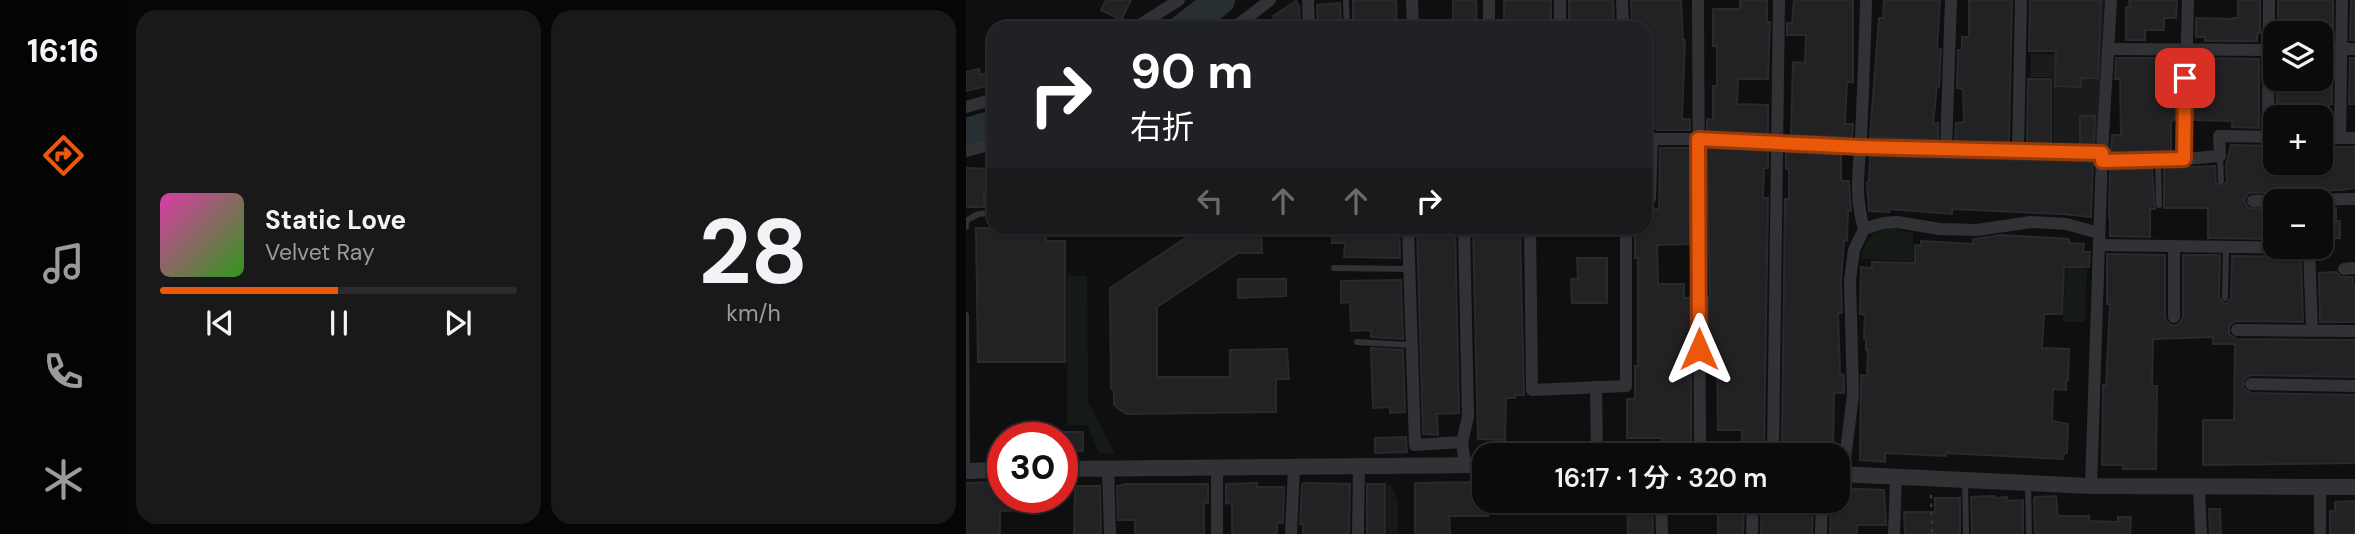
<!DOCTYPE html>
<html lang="ja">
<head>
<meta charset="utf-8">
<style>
	:root { --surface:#0b0b0c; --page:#19191a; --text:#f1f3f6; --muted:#9a9b9d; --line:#2b2b2d; --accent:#ea580c }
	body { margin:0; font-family:"DM Sans","Noto Sans JP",sans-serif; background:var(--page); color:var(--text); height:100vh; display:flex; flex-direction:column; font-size:26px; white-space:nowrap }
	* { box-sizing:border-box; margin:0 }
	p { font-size:23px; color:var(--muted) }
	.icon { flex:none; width:38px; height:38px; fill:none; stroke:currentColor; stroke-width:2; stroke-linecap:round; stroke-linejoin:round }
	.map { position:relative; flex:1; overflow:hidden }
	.drawer { display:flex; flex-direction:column; gap:10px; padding:10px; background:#060607; width:840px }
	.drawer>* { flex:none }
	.banner { position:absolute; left:21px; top:21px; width:665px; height:214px; border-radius:21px; box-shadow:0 2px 5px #0004,0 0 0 2px var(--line); background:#202124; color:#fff; overflow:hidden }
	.fabs { position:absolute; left:1297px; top:21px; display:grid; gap:14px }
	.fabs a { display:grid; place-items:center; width:70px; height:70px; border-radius:14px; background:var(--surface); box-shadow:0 2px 5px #0004,0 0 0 2px var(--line); font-size:35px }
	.speed { position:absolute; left:21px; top:422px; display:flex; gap:14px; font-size:35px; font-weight:700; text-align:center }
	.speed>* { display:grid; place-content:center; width:91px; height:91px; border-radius:50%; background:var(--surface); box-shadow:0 2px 5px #0004,0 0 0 2px var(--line); line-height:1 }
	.speed .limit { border:10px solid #d22; background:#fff; color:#111 }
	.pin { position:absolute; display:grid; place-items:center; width:60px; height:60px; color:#fff; margin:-30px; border-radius:14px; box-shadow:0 4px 10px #0006 }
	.me { position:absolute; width:77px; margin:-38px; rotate:0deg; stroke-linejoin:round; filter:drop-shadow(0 0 5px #0008) }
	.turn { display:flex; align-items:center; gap:24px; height:147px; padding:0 28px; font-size:32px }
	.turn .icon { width:91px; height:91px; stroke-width:2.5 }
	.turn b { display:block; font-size:49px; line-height:60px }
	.lanes { display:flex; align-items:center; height:66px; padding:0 28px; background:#0003; justify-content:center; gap:35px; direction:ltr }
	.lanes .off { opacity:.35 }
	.drawer .tile { flex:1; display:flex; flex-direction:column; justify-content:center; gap:10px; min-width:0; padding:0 24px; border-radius:21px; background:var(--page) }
	.drawer .dial { align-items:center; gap:0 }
	.dial b { font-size:91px; line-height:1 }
	.song { display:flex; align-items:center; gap:21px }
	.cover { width:84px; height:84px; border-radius:10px; background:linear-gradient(135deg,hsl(320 70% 55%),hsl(110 70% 35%)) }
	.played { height:7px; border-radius:4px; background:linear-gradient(90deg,var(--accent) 50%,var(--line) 50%) }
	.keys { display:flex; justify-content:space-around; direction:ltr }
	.drawer .tiles { flex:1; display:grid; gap:10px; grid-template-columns:repeat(2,1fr) }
	.trip { position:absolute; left:506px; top:443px; width:378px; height:70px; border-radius:21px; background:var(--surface); box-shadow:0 2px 5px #0004,0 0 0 2px var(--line); font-weight:600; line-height:70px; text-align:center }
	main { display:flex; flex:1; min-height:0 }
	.dock { display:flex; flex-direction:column; width:126px; justify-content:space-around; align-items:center; background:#040405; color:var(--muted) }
	.dock .icon { width:49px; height:49px }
	.dock .on { color:var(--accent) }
	.dock b { font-size:32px; color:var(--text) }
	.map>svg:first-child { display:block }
</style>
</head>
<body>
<main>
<nav class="dock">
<b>16:16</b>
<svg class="icon on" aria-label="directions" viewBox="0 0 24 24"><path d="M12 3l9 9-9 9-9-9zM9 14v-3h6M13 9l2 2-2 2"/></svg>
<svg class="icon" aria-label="music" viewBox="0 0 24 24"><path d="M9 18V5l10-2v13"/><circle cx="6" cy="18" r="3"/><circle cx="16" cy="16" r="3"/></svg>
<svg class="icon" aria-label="phone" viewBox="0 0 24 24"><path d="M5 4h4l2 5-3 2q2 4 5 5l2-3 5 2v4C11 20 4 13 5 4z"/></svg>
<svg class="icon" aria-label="climate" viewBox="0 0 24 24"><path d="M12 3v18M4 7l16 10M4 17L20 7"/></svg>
</nav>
<section class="drawer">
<div class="tiles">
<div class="tile">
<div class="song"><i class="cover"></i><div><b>Static Love</b><p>Velvet Ray</p></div></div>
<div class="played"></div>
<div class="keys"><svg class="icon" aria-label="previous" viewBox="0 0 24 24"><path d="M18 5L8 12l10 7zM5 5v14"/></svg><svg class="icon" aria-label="pause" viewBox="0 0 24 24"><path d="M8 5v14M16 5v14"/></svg><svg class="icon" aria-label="next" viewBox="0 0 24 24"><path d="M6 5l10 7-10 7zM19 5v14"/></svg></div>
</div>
<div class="tile dial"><b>28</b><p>km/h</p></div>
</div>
</section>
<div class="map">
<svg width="1389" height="534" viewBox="0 0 1389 534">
	<rect width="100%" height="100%" fill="#0f0f10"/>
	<!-- built -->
	<polygon fill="#1b1b1d" points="1089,0 1138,0 1132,145 1087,144 1087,77 1064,77 1065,54 1088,54"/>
	<!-- green -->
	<g fill="#161a16">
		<path d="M925,228l22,5v28l-52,-2c4,-20 10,-27 30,-31z"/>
		<polygon points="1100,268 1121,269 1119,322 1097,322"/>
		<polygon points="101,275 121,276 122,402 149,454 133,453 121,425 101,425"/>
		<polygon points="425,484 432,502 432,534 421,534 421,485"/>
	</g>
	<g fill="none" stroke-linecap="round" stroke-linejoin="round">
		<!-- river -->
		<g stroke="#272f32" stroke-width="30">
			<polyline points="218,28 254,0"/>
			<polyline points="0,133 28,125"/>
		</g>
	</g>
	<!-- building -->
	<g fill="#222224" stroke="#292a2c" stroke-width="2">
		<polygon points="140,0 165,0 155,20 135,10"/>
		<polygon points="387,0 430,0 431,28 387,28"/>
		<polygon points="487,0 510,0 511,28 487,28"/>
		<rect x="538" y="0" width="47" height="28"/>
		<polygon points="603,0 647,0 648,28 603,28"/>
		<polygon points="665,0 715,0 717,40 719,40 716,119 724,119 724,130 691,130 691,128 679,128 679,28 666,28"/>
		<polygon points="774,0 801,0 801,22 804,22 802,79 772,79 771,104 802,105 802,134 741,131 741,119 747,120 747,86 751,86 751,46 747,46 747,9 774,9"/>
		<polygon points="828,0 887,0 887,82 881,82 879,124 887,124 886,137 825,135 827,62 839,63 840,35 821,35 821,23 826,23"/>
		<polygon points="918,0 974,0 971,48 975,49 973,87 971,86 967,124 972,123 972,140 904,137 913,18 917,18"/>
		<polygon points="1003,0 1046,0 1043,142 989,141 990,123 998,122 997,89 991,88 992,50 996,50 996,37 1003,37"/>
		<polygon points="1064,0 1135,0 1132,78 1115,78 1115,87 1089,86 1090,51 1063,51"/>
		<polygon points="1163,0 1211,0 1210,18 1198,18 1198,30 1179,30 1179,40 1160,40 1160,7 1164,7"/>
		<polygon points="1272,0 1294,0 1294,33 1291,33 1291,41 1239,41 1239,37 1230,37 1230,18 1267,19 1267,18 1272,18"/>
		<polygon points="1312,0 1367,0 1367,40 1354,40 1354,33 1312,33"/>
		<polygon points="1385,0 1389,0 1389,40 1384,40"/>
		<polygon points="330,1 333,6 334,28 314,28 307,16"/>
		<polygon points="374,3 375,28 352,28 351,5"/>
		<polygon points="1150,58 1202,58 1202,60 1209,60 1210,119 1205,121 1205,151 1145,152 1146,135 1155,135 1154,79 1149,79"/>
		<polygon points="1239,58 1293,59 1293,128 1266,127 1266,121 1228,120 1228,89 1239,90"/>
		<polygon points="1354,58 1366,58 1366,104 1363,104 1363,117 1311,117 1311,79 1354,79"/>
		<polygon points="1384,58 1389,58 1389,104 1383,104"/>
		<polygon points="13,69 14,75 20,73 24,85 0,91 0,72"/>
		<polygon points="1062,79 1085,79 1085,143 1061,142"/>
		<polygon points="1114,116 1129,116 1128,144 1114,144"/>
		<polygon points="1265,145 1309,146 1309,163 1356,163 1356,147 1389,147 1389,188 1375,190 1283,193 1278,200 1282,208 1308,209 1308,239 1242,238 1242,208 1198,208 1198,168 1249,166 1250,183 1257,186 1261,181 1260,165"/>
		<polygon points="694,148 724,148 724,244 691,245 692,284 718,284 718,298 725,298 725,452 696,452 696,438 661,438 661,399 669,399 669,366 672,366 672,258 669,258 669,228 679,228 679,209 693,209"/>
		<polygon points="741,148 802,151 802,168 798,168 797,198 802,198 798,443 776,442 776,430 752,430 751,348 742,348 742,297 744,297"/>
		<polygon points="820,152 875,155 875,178 876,181 883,181 885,211 882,211 881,241 878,241 875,280 876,313 872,313 874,374 878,375 878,393 868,393 867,455 820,455 820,443 816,443 819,199 823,199 823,169 820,169"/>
		<polygon points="904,156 1127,162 1125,217 1096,214 986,209 986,214 923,209 923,212 903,211 901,183 903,181"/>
		<polygon points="0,168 24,169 24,191 18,191 18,207 0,207"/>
		<polygon points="1186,169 1189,209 1184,209 1184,237 1144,236 1144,218 1143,218 1144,170"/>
		<polygon points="1354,208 1370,208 1370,221 1374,221 1374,238 1354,238"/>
		<polygon points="10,228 80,228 80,241 99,241 99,362 12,362"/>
		<polygon points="235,228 295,228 296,253 272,253 191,307 191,377 264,377 264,350 321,349 323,379 310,379 310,412 160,414 148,405 148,390 145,389 144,288"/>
		<polygon points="367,228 433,228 434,258 378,257 379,243 366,243"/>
		<polygon points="451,228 489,228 493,413 471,414 472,435 457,434"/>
		<polygon points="507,228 554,228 558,395 549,395 549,398 540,398 539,440 512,439"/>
		<polygon points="1035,235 1103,239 1103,243 1118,244 1117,252 1124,252 1123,267 1098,267 1096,314 1078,314 1076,348 1103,349 1102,380 1100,380 1100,390 1087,389 1086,421 1102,424 1101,453 1098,453 1097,459 980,453 980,456 919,453 919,462 894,460 895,375 901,376 902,350 900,350 900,338 898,338 899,315 894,314 895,267 906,268 906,262 949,263 949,245 955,246 955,241 1007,244 1007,239"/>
		<polygon points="1141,254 1199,255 1199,317 1201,322 1207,326 1213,324 1217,317 1217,255 1254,255 1253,298 1258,304 1262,303 1265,298 1266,256 1335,257 1337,322 1270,321 1263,326 1263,334 1271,339 1389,340 1389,377 1285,375 1278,379 1277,388 1285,393 1389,395 1389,463 1237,465 1237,420 1268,420 1269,344 1247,344 1247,337 1187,339 1186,386 1191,386 1190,469 1157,469 1157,465 1136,465 1137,385 1140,385 1144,304 1141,304"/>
		<polygon points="611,258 641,258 641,303 606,303 605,279 612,279"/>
		<polygon points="1370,272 1375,277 1387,277 1387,285 1389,285 1389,322 1354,322 1353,273"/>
		<polygon points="272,279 320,279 320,296 272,298"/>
		<polygon points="435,280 437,339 405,337 405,330 385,331 384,302 375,303 375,281"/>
		<polygon points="405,348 437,350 439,412 424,413 424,407 407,408"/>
		<polygon points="98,432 117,432 117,451 99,451"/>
		<polygon points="440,437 441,452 409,453 409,438"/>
		<polygon points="37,482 37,497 61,497 61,510 34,511 34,534 0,534 0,483"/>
		<polygon points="518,482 518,500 522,500 522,516 483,516 484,534 449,534 449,483"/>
		<polygon points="291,483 291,487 318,487 317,523 311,523 311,534 266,534 266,504 260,503 260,484"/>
		<polygon points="338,483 384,484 383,534 337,534 337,524 334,524 336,485"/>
		<polygon points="161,484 242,484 242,503 238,503 238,534 169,534 169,520 152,520 151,486"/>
		<rect x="401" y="484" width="18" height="50"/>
		<polygon points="109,486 134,486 135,534 108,534"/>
		<polygon points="872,488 918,490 920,525 891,525 891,534 864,534 865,500 872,500"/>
		<polygon points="1028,496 1028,498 1041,497 1042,501 1057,500 1057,534 1006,534 1005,497"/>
		<polygon points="1090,496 1092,516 1123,516 1123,521 1152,522 1152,517 1165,517 1164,534 1069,534 1068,500 1069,497"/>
		<polygon points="969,498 994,498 994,534 939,534 938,512 969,512"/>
		<polygon points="661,500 686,500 687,534 662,534"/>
		<polygon points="796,500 847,500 846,534 795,534"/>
		<polygon points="752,501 778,501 777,534 752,534"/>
		<polygon points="1389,501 1389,534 1364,534 1364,511 1369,511 1369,502"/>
		<polygon points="1243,509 1254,509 1255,534 1244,534"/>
	</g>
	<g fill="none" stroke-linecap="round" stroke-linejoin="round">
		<!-- path -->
		<polyline stroke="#36393b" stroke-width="2.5" stroke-dasharray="3.5 5" stroke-linecap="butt" points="965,495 966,534"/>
		<!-- service -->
		<g stroke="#303235" stroke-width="6">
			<polyline points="380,0 381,28"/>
			<polyline points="1254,156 1255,181"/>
			<polyline points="1192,160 1193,205"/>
			<polyline points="0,227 0,221 12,214 25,213 28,208"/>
			<polyline points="102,228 141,228"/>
			<polyline points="368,268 443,269"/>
			<polyline points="1259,298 1260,247"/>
			<polyline points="0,315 1,471"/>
			<polyline points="391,342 445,345"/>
			<polyline points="999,480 1000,534"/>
			<polyline points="1062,483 1063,534"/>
		</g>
		<!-- minor -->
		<g stroke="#303235" stroke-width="12">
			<polyline points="342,0 343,28"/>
			<polyline points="446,0 447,28"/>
			<polyline points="594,0 594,28"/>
			<polyline points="656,0 657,28"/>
			<polyline points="732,0 734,455"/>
			<polyline points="169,28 213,0"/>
			<polyline points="268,28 304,0"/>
			<polyline points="523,28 523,0"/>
			<polyline points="1142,49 1309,50"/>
			<polyline points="1354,49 1389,49"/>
			<polyline points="0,107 28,99"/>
			<polyline points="1302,137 1303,0"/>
			<polyline points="1354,138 1389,138"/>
			<polyline points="1374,138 1376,0"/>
			<polyline points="679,139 732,139 894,147 1136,153"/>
			<polyline points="980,149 985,0"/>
			<polyline points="0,151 28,144"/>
			<polyline points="1052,151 1055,0"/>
			<polyline points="1218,159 1222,0"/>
			<polyline points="1136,161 1218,159 1254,156 1253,136 1309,137"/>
			<polyline points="679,199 684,198 686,139"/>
			<polyline points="1287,201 1389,199"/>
			<polyline points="442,228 449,445 496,442"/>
			<polyline points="498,228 502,417 496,442 499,465"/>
			<polyline points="564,228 566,390 660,386 660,228"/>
			<polyline points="898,229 917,223 931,222 974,229 1011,230 1065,222 1100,224 1133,233"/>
			<polyline points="1133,245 1343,248"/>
			<polyline points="1208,246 1208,317"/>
			<polyline points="1343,247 1346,331"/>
			<polyline points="1378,269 1389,268"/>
			<polyline points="1271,330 1389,331"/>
			<polyline points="1285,384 1389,386"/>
			<polyline points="630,387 631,455"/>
			<polyline points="807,455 813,0"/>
			<polyline points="142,468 144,534"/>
			<path d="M877,475l10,-80 -3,-115 4,-30 10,-21c-10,-36 -5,-57 -3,-92 2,-46 4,-91 5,-137"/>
			<polyline points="1125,486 1136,153 1145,0"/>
			<polyline points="1354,487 1354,534"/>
			<polyline points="1233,488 1235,534"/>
			<polyline points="695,500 696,534"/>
			<polyline points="251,534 251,468"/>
			<polyline points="325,534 328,467"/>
			<polyline points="392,534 393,466"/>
			<polyline points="786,534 787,500"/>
			<polyline points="855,534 856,500"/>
			<polyline points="928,534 930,477"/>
		</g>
		<!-- tertiary -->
		<g stroke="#303235" stroke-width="16">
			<polyline points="96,469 518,465"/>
			<polyline points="0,471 37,470"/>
			<polyline points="872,474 1125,486 1389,487"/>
		</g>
	</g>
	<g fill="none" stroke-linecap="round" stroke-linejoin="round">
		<!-- route casing -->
		<g stroke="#983908" stroke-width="18">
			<polyline id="route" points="733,349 732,139 894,147 1136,153 1136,161 1218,159 1219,78"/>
		</g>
		<!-- route -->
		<use href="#route" stroke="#ea580c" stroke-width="12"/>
	</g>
</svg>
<div class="fabs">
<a><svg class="icon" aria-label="layers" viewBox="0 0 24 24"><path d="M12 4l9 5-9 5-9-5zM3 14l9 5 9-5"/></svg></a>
<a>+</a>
<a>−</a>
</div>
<div class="speed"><div class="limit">30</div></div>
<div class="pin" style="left:1219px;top:78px;background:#d93025"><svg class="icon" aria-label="arrive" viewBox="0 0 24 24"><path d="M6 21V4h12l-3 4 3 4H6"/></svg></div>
<svg class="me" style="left:733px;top:349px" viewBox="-20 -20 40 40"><path d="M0-17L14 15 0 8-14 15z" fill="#ea580c" stroke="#fff" stroke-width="4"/></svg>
<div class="trip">16:17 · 1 分 · 320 m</div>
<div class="banner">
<div class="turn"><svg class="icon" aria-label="right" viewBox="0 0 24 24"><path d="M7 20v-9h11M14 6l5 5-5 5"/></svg><div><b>90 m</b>右折</div></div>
<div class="lanes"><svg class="icon off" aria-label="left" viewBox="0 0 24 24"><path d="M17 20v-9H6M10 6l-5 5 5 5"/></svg><svg class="icon off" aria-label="ahead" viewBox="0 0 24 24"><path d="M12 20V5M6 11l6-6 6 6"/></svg><svg class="icon off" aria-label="ahead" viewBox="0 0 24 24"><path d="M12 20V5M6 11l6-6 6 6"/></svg><svg class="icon" aria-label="right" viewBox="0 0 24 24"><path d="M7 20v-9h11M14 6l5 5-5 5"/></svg></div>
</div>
</div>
</main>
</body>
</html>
